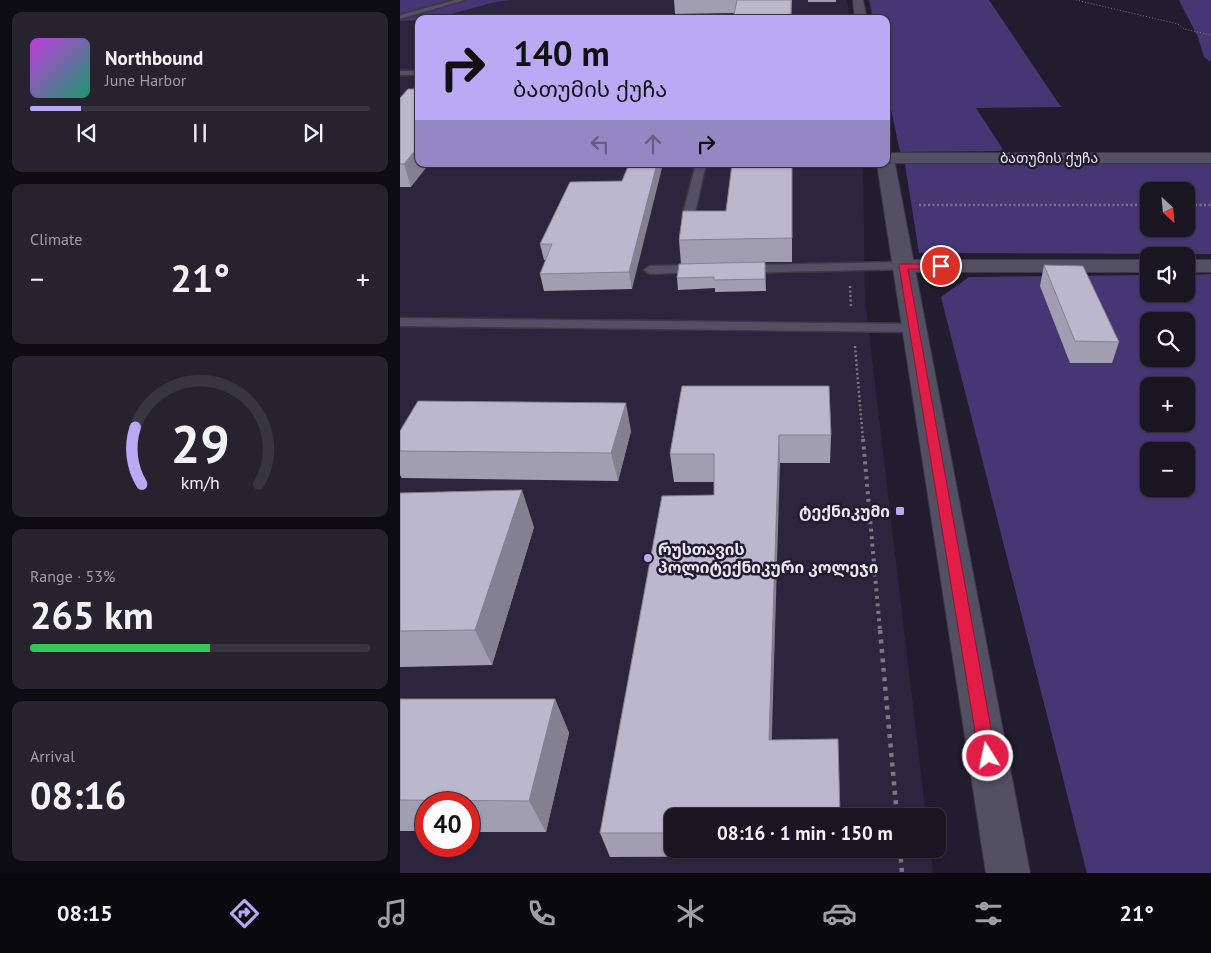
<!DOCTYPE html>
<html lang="en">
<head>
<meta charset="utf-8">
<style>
	:root { --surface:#191622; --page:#26232f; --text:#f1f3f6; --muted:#9f9fa5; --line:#373540; --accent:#baaaf6 }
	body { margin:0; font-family:"PT Sans","Noto Sans Georgian",sans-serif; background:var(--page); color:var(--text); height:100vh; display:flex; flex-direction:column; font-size:19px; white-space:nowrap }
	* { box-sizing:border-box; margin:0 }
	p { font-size:16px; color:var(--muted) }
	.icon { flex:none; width:28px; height:28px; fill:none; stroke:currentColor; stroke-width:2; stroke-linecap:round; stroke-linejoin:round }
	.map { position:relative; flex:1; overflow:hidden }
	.side { display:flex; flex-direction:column; gap:12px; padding:12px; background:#0e0c13; width:400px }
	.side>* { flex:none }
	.guide { position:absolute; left:15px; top:15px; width:475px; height:152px; border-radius:10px; box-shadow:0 1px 4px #0004,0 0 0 1px var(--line); background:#baaaf6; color:#111; overflow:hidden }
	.needle { width:32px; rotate:154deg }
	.fabs { position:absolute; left:740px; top:182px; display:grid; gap:10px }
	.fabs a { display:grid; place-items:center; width:55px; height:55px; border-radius:10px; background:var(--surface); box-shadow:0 1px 4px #0004,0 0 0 1px var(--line); font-size:25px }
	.speed { position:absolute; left:15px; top:792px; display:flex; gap:10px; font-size:25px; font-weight:700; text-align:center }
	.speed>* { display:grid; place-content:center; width:65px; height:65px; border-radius:50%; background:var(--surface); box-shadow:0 1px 4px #0004,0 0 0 1px var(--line); line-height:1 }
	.speed .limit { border:8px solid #d22; background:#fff; color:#111 }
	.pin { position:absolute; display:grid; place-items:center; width:42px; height:42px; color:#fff; margin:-21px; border:2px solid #fff; border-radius:50%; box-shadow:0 1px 5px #0007 }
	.me { position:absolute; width:55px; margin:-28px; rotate:350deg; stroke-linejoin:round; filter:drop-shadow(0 0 4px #0008) }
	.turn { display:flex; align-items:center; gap:18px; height:105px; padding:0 15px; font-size:22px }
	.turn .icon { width:65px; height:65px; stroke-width:2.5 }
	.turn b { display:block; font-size:35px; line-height:42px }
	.lanes { display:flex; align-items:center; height:48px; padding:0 15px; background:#0003; justify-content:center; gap:25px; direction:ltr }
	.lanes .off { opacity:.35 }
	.big { font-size:38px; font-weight:700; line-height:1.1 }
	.side .widget { flex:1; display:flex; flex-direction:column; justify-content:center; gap:8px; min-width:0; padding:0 18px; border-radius:10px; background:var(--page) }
	.side .dial { align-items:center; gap:0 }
	.dial svg { height:130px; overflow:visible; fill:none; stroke:var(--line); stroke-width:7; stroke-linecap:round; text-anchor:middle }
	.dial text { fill:var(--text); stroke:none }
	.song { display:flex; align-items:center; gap:15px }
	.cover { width:60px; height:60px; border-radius:8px; background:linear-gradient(135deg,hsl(290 70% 55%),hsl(160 70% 35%)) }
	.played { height:5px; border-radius:2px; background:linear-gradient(90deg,var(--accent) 15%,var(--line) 15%) }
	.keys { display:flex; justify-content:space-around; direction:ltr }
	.heat { display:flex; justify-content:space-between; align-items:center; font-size:28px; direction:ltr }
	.charge { height:8px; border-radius:4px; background:linear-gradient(90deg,#34c759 53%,var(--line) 0) }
	.trip { position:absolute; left:264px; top:808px; width:282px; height:50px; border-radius:10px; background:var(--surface); box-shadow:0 1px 4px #0004,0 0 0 1px var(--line); font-weight:700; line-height:50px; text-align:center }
	.tab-bar { display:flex; height:80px; justify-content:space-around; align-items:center; background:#0a090e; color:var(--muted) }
	.tab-bar .icon { width:35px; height:35px }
	.tab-bar .on { color:var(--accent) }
	.tab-bar b { font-size:22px; color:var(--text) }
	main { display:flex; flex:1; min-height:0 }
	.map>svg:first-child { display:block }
</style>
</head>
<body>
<main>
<section class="side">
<div class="widget">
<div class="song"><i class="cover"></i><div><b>Northbound</b><p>June Harbor</p></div></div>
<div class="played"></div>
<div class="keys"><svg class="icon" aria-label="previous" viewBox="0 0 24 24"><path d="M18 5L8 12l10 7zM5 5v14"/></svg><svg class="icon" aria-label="pause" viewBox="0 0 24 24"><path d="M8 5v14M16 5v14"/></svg><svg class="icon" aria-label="next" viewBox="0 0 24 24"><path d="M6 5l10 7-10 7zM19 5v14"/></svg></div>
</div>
<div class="widget"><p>Climate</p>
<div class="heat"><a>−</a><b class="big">21°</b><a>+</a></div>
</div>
<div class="widget dial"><svg viewBox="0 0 100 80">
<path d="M14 69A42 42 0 1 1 86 69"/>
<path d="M14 69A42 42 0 0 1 10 34" stroke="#baaaf6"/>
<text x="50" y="56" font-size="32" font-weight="700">29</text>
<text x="50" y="72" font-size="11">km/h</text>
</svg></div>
<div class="widget"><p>Range · 53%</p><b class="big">265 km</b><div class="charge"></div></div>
<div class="widget"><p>Arrival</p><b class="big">08:16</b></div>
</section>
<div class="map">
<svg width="811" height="873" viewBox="0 0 811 873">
	<rect width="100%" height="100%" fill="#211d2e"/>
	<!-- built -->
	<path fill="#2b263d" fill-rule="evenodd" d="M0,0h447l3,19h-431v145h444l2,135 61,517h-254v33h258l3,24h-533zM26,804h43v42h-43z"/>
	<!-- green -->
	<g fill="#473674" fill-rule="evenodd">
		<polygon points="0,0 110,0 95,2 33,19 0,21"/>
		<polygon points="469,0 589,0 661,107 576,108 604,151 500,152 486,86 486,19 473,19"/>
		<polygon points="779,0 811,0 811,62 804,57 798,37"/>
		<path d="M505,164h306v90l-292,-1zM786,191v38h-37v-38z"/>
		<path d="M811,274v599h-124l-146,-576 28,-20 180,-2v19h37v-19zM749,321h37v38h-37zM749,386h37v38h-37zM749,451h37v38h-37z"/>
	</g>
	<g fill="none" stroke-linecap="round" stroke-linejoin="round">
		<!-- service casing -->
		<g stroke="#3c3847" stroke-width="3">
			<g id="service">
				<polygon points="55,0 65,0 0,19 0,15"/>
				<rect x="0" y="71" width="19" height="4"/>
				<polygon points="296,164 306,164 294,217 288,220 282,217"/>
				<polygon points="503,262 509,266 507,269 343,273 337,269 343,265"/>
				<polygon points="299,265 305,269 303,272 250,274 244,270 250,266"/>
				<polygon points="0,318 514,324 521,328 514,332 0,326"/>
			</g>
		</g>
		<!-- minor casing -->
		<g stroke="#3c3847" stroke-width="2">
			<g id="minor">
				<rect x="486" y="153" width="325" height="10"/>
				<polygon points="503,260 749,260 749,272 503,272 496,270 493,266 496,262"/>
				<rect x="786" y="260" width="25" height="12"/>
			</g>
		</g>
		<!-- tertiary casing -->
		<g stroke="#3c3847" stroke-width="2">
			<g id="tertiary">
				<polygon points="453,0 463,0 467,19 455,19"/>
				<polygon points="486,159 492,160 495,164 630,873 586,873 477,164 486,164"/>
			</g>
		</g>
		<!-- path-far3 -->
		<polyline stroke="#7b7886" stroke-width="1" stroke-dasharray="1 2" stroke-linecap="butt" points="676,0 778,24 784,29 811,35"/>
		<!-- path-far2 -->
		<g stroke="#7b7886" stroke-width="2.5" stroke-dasharray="2 2.5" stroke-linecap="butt">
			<polyline points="519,205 749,205"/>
			<polyline points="786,205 811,205"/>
			<polyline points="450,286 451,308"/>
			<polyline points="455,346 463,440"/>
		</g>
		<!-- path-far1 -->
		<polyline stroke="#7b7886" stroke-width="4" stroke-dasharray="3 4.5" stroke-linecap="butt" points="463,439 480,631"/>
		<!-- path -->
		<g stroke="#7b7886" stroke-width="4.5" stroke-dasharray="4 5.5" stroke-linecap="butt">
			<polyline points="480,630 497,816"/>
			<polyline points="500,849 502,873"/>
		</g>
		<!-- service -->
		<use href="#service" fill="#545063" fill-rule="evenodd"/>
		<!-- minor -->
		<use href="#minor" fill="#545063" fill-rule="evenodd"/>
		<!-- tertiary -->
		<use href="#tertiary" fill="#545063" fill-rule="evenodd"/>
	</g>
	<!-- wall -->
	<g fill="#a19eb1">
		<polygon points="274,0 392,0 391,19 334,13 275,14"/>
		<rect x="408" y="0" width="28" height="2"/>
		<polygon points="0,98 11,187 0,187"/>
		<polygon points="392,164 392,262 365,262 366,291 315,292 315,288 278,290 277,278 281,264 279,240 326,211"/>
		<polygon points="222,181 232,289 144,291 140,274 146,260 144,260 140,244"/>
		<polygon points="644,265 719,342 712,363 670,363 640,286"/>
		<polygon points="282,386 431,435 430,463 380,463 272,816 272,849 440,849 439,856 210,857 200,833 314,495 314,482 274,482 270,454"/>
		<polygon points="0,431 231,431 218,481 2,478 0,475"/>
		<polygon points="0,493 134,527 92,665 0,667"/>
		<polygon points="0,699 155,699 169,733 146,832 69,832 69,804 26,804 26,831 0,831"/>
	</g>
	<!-- shaded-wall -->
	<g fill="#838190">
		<polygon points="19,146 19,164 29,164 11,187 4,164"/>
		<polygon points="257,164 263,164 232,289 229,272"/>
		<polygon points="226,403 231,431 218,481 211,453"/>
		<polygon points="379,435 380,463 371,766 369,740"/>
		<polygon points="122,490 134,527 92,665 75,630"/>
		<polygon points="155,699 169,733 146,832 129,801"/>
	</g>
	<!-- building -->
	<g fill="#bbb8ce" stroke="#838190">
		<polygon points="337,0 391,0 391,19 333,19"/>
		<polygon points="19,79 19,146 4,164 0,164 0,98 8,89 14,89 15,83"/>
		<polygon points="229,164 257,164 229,272 140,274 152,244 140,244 170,182 222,181"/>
		<polygon points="332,164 392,164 392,238 279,240 283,211 326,211"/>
		<polygon points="365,262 365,279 314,280 314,277 277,278 279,264"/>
		<polygon points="644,265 683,266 719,342 675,341"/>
		<polygon points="282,386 429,386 431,435 379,435 369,740 438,739 440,816 272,816 272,833 200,833 262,496 314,495 314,454 270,454"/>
		<polygon points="18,401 226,403 211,453 0,451 0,431"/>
		<polygon points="122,490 75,630 0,631 0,493"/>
		<polygon points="0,699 155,699 129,801 0,800"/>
	</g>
	<!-- route -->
	<polygon fill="#e11d48" stroke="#92132f" points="500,264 541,264 545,266 541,269 508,269 596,756 593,762 588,764 582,762 579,756 499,266"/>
	<!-- markers -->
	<g fill="#baaaf6" stroke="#211d2e" stroke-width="2">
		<rect x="495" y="506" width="10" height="10" rx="2.5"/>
		<circle cx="248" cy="558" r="5"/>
	</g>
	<g text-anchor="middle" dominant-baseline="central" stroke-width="5" stroke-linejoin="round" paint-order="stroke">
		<!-- far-street labels -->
		<g font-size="14" fill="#e9e7f3" stroke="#211d2e">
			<text x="649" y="158">ბათუმის ქუჩა</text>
		</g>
		<!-- poi labels -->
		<g font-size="16" font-weight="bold" fill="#e9e7f3" stroke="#211d2e" text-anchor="end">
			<text x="490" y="511">ტექნიკუმი</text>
			<text x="258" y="549" text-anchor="start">რუსთავის<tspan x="258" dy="18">პოლიტექნიკური კოლეჯი</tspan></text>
		</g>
	</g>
</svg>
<div class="fabs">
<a><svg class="needle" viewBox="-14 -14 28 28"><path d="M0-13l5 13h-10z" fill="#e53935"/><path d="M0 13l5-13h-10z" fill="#9f9fa5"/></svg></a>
<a><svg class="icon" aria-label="sound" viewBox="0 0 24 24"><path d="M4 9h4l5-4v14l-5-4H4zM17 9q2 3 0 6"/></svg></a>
<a><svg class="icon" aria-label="search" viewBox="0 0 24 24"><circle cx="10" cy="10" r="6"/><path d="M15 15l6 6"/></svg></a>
<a>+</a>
<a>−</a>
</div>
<div class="speed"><div class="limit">40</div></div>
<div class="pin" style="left:541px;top:266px;background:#d93025"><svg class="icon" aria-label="arrive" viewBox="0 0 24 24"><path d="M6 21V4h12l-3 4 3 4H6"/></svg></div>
<svg class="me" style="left:588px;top:756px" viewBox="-20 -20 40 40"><circle r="17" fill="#e11d48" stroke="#fff" stroke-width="3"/><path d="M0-11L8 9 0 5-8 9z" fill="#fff"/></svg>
<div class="trip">08:16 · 1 min · 150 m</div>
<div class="guide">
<div class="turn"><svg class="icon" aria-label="right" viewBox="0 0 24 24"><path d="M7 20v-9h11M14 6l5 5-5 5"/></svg><div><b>140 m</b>ბათუმის ქუჩა</div></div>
<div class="lanes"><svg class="icon off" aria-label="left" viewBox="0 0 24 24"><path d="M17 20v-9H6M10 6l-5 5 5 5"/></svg><svg class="icon off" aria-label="ahead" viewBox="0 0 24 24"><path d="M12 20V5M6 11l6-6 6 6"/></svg><svg class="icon" aria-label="right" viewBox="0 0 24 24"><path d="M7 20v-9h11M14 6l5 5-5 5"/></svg></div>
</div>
</div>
</main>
<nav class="tab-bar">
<b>08:15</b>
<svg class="icon on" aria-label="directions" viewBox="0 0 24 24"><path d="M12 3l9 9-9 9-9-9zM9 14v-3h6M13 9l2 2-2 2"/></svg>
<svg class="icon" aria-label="music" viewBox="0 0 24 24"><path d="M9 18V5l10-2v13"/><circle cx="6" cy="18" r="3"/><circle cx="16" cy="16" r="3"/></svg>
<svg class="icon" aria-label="phone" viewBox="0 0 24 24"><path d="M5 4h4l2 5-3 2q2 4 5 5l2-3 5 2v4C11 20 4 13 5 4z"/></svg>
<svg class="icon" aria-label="climate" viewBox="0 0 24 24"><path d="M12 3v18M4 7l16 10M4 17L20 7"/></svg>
<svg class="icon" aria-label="car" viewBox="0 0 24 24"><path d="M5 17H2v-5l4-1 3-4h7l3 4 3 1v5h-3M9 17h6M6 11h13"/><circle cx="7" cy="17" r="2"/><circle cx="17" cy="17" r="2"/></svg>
<svg class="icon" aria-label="filters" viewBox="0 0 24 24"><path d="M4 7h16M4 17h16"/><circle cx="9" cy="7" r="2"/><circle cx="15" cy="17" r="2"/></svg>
<b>21°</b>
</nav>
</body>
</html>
